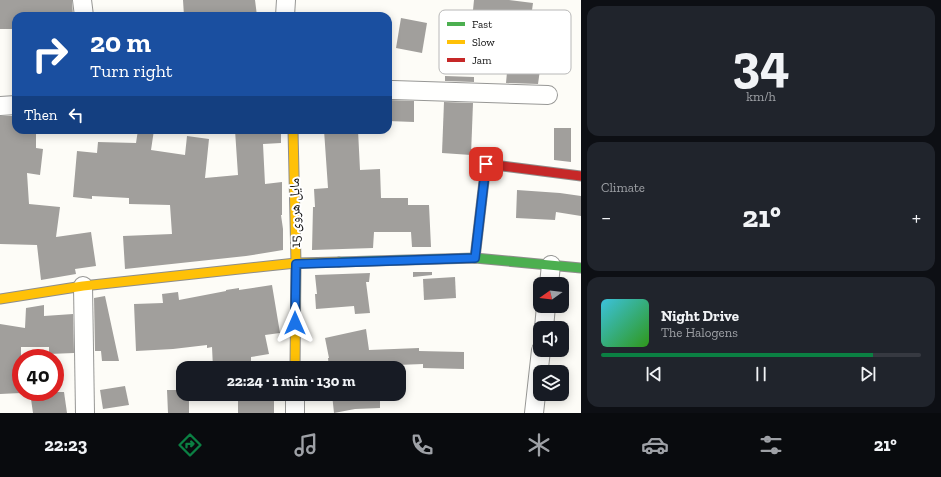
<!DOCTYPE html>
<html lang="en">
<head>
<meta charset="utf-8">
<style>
	:root { --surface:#171b24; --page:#20242c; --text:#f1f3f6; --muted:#9ea1a6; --line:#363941; --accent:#0b8043 }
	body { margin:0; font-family:"Zilla Slab","Noto Naskh Arabic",serif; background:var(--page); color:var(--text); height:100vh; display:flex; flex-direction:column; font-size:15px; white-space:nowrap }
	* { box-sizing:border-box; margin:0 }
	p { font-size:13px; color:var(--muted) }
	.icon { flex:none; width:22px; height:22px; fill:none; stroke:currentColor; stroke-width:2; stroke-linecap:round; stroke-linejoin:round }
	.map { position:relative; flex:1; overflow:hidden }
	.side { display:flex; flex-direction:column; gap:6px; padding:6px; background:#0d0f14; width:360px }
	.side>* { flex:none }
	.hud { position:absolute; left:12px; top:12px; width:380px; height:122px; border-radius:12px; box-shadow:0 2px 10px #0003; background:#1a4fa0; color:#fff; overflow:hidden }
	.needle { width:26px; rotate:256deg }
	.buttons { position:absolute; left:533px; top:277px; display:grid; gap:8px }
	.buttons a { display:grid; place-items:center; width:36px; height:36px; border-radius:8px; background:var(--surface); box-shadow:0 2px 10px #0003; font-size:20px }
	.speed { position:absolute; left:12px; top:349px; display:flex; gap:8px; font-size:20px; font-weight:700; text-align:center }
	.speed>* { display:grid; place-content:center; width:52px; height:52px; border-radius:50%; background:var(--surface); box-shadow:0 2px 10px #0003; line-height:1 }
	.speed .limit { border:6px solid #d22; background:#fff; color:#111 }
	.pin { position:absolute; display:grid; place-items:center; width:34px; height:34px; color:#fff; margin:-17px; border-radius:8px; box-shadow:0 2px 6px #0006 }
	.me { position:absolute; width:44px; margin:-22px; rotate:0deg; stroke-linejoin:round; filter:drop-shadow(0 0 3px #0008) }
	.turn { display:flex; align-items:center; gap:14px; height:84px; padding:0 12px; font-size:18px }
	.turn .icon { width:52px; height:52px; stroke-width:2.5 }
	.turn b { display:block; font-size:28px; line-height:34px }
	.then { display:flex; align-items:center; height:38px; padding:0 12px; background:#0003; gap:8px; font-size:15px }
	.big { font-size:30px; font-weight:700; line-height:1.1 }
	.side .tile { flex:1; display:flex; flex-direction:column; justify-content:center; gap:6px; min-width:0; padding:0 14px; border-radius:12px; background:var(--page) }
	.side .dial { align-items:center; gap:0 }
	.dial b { font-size:52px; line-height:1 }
	.song { display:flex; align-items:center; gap:12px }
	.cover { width:48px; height:48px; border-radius:6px; background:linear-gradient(135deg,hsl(190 70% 55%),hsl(110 70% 35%)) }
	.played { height:4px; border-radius:2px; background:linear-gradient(90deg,var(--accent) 85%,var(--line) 85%) }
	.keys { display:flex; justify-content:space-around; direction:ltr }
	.heat { display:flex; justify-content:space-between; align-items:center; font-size:22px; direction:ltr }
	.trip { position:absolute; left:176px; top:361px; width:230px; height:40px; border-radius:12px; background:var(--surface); box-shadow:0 2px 10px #0003; font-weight:700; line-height:40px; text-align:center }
	.tab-bar { display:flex; height:64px; justify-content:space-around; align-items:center; background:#090b0e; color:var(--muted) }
	.tab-bar .icon { width:28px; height:28px }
	.tab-bar .current { color:var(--accent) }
	.tab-bar b { font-size:18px; color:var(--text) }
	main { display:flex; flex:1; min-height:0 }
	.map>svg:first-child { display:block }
</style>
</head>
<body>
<main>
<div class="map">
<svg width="581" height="413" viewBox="0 0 581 413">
	<rect width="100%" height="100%" fill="#fdfcf7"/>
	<!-- building -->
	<g fill="#a19f9c">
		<polygon points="0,0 72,0 73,16 16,16 16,29 0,29"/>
		<polygon points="183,0 255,0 257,16 184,16"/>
		<polygon points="474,0 509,0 533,3 529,32 545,34 538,84 506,83 507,72 481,69 482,55 501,57 506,13 473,10"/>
		<polygon points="401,18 427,23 422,53 396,48"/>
		<polygon points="445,76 474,77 474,82 445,81"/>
		<polygon points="388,100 414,101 414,122 388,121"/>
		<polygon points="444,102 473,103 471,155 442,153"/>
		<polygon points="0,116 16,116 16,130 36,130 36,148 43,149 40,175 27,173 29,204 60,207 56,237 91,232 96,266 75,269 76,274 41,280 37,245 0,244"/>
		<polygon points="554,128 571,128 571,162 554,160"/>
		<polygon points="138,130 154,130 151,150 185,155 187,136 209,139 205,178 238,175 235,130 281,130 281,143 263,144 265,184 282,182 282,215 281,215 283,229 283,250 246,256 125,269 123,236 172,234 170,205 129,204 129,198 92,196 92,199 73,197 77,151 97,153 98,142 136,143"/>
		<polygon points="324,130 358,130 360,170 380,169 381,198 408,198 408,205 429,205 431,247 412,247 411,232 374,232 373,248 312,250 313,207 315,207 314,189 328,188"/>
		<polygon points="517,190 560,193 581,196 581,216 556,212 555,220 516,218"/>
		<polygon points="413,272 432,272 432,275 413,277"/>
		<polygon points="370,273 369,282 366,282 370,313 355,314 354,306 316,309 315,294 317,294 315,275"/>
		<polygon points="455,277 456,298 424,300 423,279"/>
		<polygon points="272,285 280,333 265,335 269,354 251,357 251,368 213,368 212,347 207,348 207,345 173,349 136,351 134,304 163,303 162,294 178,292 179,300 226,291 226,290 239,288 239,290"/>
		<polygon points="105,296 119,361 102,361 101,351 95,351 94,298"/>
		<polygon points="44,305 44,316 73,314 74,353 49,354 49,347 21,347 21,393 0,394 0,324 25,328 26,308"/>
		<polygon points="366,329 369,350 419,348 419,351 464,352 464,369 423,368 423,364 371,366 355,368 329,368 328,358 329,358 325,338"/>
		<polygon points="125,386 129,405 103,409 100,390"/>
		<polygon points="167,390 183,390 183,394 189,394 189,413 168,413"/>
		<polygon points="30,392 64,392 67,413 33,413"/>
		<polygon points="212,394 274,394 274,413 238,413 238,398 212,397"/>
		<polygon points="332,394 380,394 380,408 355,409 334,413"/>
	</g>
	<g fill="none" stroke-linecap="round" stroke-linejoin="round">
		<!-- street casing -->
		<g stroke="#979795" stroke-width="20">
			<g id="street">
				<polyline points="82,0 84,16"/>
				<polyline points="285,16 286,0"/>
				<polyline points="388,90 393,90 548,95"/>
				<polyline points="0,106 16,105"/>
				<polyline points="549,284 551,265"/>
				<polyline points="83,286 85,413"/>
				<polyline points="544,328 546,306"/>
				<polyline points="295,413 295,394"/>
				<polyline points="534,413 541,350"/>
			</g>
		</g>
		<!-- fast casing -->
		<g stroke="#8e8d8b" stroke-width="11">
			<polyline id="fast" points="339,262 475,258 581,268"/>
		</g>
		<!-- slow casing -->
		<g stroke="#8e8d8b" stroke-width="11">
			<g id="slow">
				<polyline points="293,130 296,263 295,368"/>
				<polyline points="0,299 83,286 296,263 339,262"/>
			</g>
		</g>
		<!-- jam casing -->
		<g stroke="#8e8d8b" stroke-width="11">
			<polyline id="jam" points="475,258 486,164 581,176"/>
		</g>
		<!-- street -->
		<use href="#street" stroke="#fffffe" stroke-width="18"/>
		<!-- fast -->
		<use href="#fast" stroke="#4caf50" stroke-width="9"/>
		<!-- slow -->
		<use href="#slow" stroke="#ffc107" stroke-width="9"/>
		<!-- jam -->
		<use href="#jam" stroke="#c62828" stroke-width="9"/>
	</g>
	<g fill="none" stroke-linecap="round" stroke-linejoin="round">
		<!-- route casing -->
		<g stroke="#114b97" stroke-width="10">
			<polyline id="route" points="295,323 296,264 475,258 486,164"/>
		</g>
		<!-- route -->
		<use href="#route" stroke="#1a73e8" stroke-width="7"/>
	</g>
	<g text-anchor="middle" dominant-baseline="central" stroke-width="4" stroke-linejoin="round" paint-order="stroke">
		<!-- street labels -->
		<g font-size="14" fill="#111" stroke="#fff">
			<text transform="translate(295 213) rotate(-91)">مایل هروی 15</text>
		</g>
	</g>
	<!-- legend -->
	<rect x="439" y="10" width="132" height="64" rx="6" fill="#fff" stroke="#b8b8b8" stroke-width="1"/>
	<rect x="447" y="22" width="18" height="4" fill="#4caf50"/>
	<rect x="447" y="40" width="18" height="4" fill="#ffc107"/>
	<rect x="447" y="58" width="18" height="4" fill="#c62828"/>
	<g font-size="11" fill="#111">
		<text x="472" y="28">Fast</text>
		<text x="472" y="46">Slow</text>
		<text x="472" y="64">Jam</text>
	</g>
</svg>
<div class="buttons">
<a><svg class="needle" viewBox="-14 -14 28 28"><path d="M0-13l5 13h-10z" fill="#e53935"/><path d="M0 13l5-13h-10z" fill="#9ea1a6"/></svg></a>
<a><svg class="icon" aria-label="sound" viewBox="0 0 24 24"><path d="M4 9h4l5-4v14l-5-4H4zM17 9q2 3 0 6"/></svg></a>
<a><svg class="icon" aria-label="layers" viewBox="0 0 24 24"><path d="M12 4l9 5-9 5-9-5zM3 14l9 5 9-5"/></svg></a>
</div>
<div class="speed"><div class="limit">40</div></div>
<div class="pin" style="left:486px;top:164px;background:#d93025"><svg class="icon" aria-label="arrive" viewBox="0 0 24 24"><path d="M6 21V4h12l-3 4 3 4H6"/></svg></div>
<svg class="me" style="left:295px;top:323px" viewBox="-20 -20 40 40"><path d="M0-17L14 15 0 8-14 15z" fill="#1a73e8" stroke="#fff" stroke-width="4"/></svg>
<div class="trip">22:24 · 1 min · 130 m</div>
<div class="hud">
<div class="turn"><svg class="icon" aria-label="right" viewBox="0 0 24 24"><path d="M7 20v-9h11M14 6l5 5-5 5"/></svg><div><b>20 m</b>Turn right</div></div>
<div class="then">Then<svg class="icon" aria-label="left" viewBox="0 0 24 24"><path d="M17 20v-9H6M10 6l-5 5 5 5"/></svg></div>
</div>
</div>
<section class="side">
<div class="tile dial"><b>34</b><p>km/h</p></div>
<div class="tile"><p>Climate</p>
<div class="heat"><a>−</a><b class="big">21°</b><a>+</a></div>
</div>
<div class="tile">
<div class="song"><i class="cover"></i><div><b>Night Drive</b><p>The Halogens</p></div></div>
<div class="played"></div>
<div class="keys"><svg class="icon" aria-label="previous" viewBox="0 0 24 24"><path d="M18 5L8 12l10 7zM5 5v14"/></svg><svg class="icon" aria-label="pause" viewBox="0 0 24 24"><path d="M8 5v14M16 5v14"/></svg><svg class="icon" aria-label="next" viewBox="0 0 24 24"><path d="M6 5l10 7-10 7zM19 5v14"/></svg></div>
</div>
</section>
</main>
<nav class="tab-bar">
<b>22:23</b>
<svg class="icon current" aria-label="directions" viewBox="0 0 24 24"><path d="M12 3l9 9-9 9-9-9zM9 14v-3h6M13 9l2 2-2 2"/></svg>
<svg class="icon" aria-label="music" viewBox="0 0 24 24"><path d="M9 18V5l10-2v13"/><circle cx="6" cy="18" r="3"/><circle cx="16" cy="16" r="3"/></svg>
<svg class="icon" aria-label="phone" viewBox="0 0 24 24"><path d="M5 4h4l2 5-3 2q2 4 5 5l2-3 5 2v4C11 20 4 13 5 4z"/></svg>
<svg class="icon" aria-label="climate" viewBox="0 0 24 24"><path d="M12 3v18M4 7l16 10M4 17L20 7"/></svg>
<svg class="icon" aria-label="car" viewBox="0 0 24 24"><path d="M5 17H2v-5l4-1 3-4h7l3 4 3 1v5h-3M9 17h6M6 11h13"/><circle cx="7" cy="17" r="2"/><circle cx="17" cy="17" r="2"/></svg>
<svg class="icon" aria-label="filters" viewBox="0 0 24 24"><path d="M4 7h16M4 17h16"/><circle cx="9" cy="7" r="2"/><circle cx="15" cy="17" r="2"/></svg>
<b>21°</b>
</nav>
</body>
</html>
